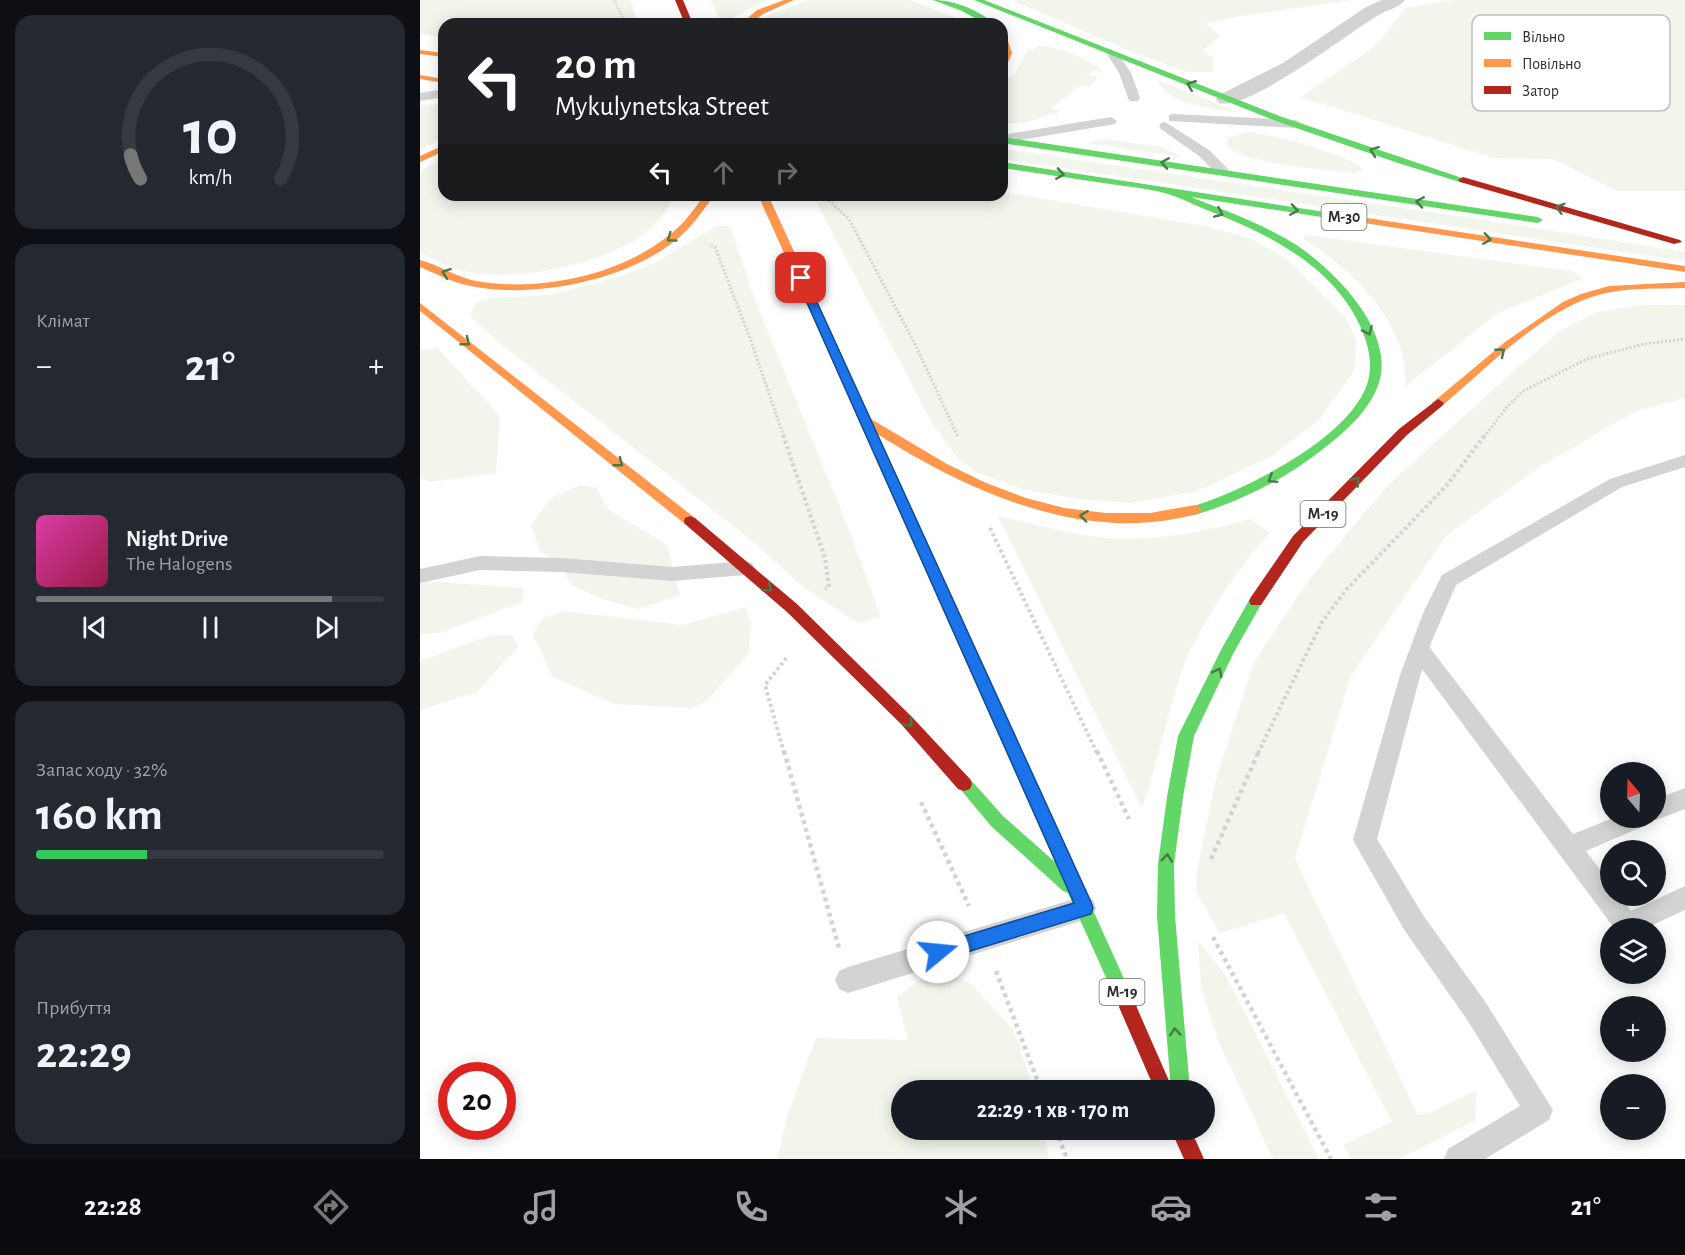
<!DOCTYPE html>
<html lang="uk">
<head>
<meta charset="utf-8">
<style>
	:root { --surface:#171b24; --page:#242831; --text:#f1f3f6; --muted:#9ea1a6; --line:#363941; --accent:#777 }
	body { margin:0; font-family:"Alegreya Sans",sans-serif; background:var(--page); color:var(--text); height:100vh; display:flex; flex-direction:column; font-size:22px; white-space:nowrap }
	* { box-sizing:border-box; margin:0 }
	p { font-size:20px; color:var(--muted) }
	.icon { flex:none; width:33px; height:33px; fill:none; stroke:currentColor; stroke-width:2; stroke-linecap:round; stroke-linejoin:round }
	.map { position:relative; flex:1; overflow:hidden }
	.drawer { display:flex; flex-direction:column; gap:15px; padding:15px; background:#0d0f14; width:420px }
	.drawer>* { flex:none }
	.guide { position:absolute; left:18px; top:18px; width:570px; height:183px; border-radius:18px; box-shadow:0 3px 15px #0003; background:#202124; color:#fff; overflow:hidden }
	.needle { width:39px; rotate:341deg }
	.tools { position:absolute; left:1180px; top:762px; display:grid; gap:12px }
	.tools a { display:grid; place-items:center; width:66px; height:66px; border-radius:50%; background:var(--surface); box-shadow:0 3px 15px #0003; font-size:30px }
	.speed { position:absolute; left:18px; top:1062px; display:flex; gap:12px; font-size:30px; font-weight:700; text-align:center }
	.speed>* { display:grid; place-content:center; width:78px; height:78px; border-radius:50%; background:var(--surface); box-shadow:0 3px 15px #0003; line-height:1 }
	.speed .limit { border:9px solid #d22; background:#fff; color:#111 }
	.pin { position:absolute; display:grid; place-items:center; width:51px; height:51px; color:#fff; margin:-26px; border-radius:12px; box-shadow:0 3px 9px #0006 }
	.me { position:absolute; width:66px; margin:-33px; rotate:73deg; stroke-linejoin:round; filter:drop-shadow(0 0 4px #0008) }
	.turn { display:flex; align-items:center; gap:21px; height:126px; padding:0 18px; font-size:27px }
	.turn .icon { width:78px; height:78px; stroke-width:2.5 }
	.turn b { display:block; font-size:42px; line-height:51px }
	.lanes { display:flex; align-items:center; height:57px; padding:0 18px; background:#0003; justify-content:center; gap:30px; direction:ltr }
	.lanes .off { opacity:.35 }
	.big { font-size:45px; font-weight:700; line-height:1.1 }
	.drawer .tile { flex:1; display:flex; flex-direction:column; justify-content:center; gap:9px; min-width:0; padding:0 21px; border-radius:18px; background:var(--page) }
	.drawer .dial { align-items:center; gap:0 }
	.dial svg { height:156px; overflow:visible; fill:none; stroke:var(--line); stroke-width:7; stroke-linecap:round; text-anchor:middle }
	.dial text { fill:var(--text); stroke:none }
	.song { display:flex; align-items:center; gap:18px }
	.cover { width:72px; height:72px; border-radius:9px; background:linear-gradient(135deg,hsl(320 70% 55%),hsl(340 70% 35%)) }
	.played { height:6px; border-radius:3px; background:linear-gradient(90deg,var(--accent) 85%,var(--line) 85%) }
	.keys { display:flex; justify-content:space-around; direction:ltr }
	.heat { display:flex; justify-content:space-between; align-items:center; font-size:33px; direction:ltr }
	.charge { height:9px; border-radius:4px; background:linear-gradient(90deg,#34c759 32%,var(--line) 0) }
	.trip { position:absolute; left:471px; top:1080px; width:324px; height:60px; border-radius:30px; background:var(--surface); box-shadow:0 3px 15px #0003; font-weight:700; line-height:60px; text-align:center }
	.tab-bar { display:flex; height:96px; justify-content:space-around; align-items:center; background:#090b0e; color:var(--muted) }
	.tab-bar .icon { width:42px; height:42px }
	.tab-bar .selected { color:var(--accent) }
	.tab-bar b { font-size:27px; color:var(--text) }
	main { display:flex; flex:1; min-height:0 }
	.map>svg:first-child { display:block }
</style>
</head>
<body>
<main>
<section class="drawer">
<div class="tile dial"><svg viewBox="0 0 100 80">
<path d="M14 69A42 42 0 1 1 86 69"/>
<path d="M14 69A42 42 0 0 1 9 57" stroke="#777"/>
<text x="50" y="56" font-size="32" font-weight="700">10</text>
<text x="50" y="72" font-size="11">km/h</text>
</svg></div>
<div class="tile"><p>Клімат</p>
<div class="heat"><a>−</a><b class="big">21°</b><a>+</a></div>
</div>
<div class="tile">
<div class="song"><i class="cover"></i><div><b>Night Drive</b><p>The Halogens</p></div></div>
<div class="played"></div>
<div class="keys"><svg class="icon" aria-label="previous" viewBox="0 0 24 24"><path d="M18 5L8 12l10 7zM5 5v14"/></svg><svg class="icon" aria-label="pause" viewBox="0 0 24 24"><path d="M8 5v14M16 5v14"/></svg><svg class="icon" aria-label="next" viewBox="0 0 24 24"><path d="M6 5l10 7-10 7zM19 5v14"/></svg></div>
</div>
<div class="tile"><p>Запас ходу · 32%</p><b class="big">160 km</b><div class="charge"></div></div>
<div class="tile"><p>Прибуття</p><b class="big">22:29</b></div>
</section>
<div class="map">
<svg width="1265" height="1159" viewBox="0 0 1265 1159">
	<rect width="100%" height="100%" fill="#fff"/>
	<!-- green -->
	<g fill="#f2f5ec">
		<polygon points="0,0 211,0 218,24 24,24 24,38 0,34"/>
		<polygon points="291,0 347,0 312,18 298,17"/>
		<polygon points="389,0 489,0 553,24 336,24 351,14"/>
		<polygon points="592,0 932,0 820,16 786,24 800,36 783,51 793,58 793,72 767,72 715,53"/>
		<polygon points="1032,0 1265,0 1265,191 1197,191 1134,159 1074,158 881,97 954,47 986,8"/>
		<path d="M621,46c24,2 40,11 60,23v3l-8,-2 -6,5 11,3 -8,8 -10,-1 -28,23 8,4 -36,11h-22v-41l13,-8 12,-23z"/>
		<path d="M736,80l82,32c-27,-3 -66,-7 -82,-32z"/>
		<polygon points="24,104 24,137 0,150 0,105"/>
		<path d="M826,132c26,2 97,21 117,37l-1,2 -9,2c-28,-4 -112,-8 -127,-29l2,-6z"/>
		<polygon points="685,139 741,147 763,157 666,143"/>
		<polygon points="582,149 1050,218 1265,252 1265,261 582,159"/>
		<path d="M24,158v37h229c-16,63 -151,89 -206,77 -16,-3 -32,-13 -47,-20v-78l7,-7z"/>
		<polygon points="582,192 789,227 832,239 868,260 925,317 936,340 935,369 899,420 852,456 775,492 710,503 658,499 602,489 556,472 538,459 513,425 397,203 415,199 411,195 582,195"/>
		<polygon points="296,226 310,226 337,305 428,527 461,617 438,623 382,586 330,539 77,341 50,316 56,303 71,298 129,295 198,277 233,264"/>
		<path d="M885,235l266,36 13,7 -86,35 -92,73c-1,-11 -1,-23 -4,-33 -15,-50 -56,-86 -98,-114z"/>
		<polygon points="1224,305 1265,305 1265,398 1214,412 1122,465 1026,536 930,677 875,859 998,1115 1009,1113 1057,1090 1055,1120 979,1159 931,1159 923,1145 972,1122 864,913 800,933 776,892 777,871 796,779 834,662 888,581 967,486 1084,380 1139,332 1177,312"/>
		<polygon points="17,348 80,416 76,473 10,482 0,478 0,350"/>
		<polygon points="160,485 176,488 189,510 247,545 260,595 218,609 183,599 150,584 142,565 120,551 111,526 129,500"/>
		<path d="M578,516c28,6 56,14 85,19 55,10 114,-1 167,-16l20,14c-28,30 -49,62 -69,97 -5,10 -11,19 -15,29 -18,49 -27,100 -44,149z"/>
		<polygon points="0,581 104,588 102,602 19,633 0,634"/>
		<polygon points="325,607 331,621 329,653 288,700 270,708 195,704 133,677 113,635 122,619 143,611 263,625"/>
		<polygon points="71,635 91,635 99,646 57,692 0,710 0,661"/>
		<polygon points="778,941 805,974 899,1159 853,1159 798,1040 781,987"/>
		<polygon points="517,967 551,984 593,1029 614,1090 482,1090 482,1130 623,1130 629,1159 357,1159 368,1114 396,1038 488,1040 477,997"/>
	</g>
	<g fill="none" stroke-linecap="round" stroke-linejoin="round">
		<!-- path-far3 -->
		<polyline stroke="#d3d3d3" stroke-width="2" stroke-dasharray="1.5 1.5" stroke-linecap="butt" points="194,0 206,24"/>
		<!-- path-far2 -->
		<g stroke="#d3d3d3" stroke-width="3" stroke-dasharray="2 2" stroke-linecap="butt">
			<polyline points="403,195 429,219 496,346 538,437"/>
			<polyline points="291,245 295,247 331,341 364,437"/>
			<polyline points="1064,437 1087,407 1103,391 1167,359 1224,344 1265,339"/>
		</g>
		<!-- path-far1 -->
		<g stroke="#d3d3d3" stroke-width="4" stroke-dasharray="3 3" stroke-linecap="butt">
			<polyline points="363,435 405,558 409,587 405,589"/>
			<polyline points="570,528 677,753"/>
			<polyline points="364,753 345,685 368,656"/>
			<polyline points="838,753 902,622 926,590 1027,485 1065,435"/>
		</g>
		<!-- path -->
		<g stroke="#d3d3d3" stroke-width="4.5" stroke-dasharray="4 4" stroke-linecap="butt">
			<polyline points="364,751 419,948"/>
			<polyline points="677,751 709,819"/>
			<polyline points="501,802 549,906"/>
			<polyline points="791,859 839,751"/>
			<polyline points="793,937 911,1159"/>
			<polyline points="576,971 621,1090"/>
			<polyline points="636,1130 647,1159"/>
		</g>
		<!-- lane -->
		<g fill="#d3d3d3" fill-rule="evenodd">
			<polygon points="693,51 697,52 711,73 720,98 718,101 710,101 708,98 699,73 687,54"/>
			<polygon points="24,89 24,97 0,101 0,93"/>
			<polygon points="753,114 876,120 882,124 876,128 749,121 749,115"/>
			<polygon points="691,117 697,121 695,124 582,143 582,135"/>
			<polygon points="745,122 789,150 807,168 809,171 807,174 797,174 779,156 741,129 739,126 741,123"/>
			<polygon points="1265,455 1265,467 1202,487 1036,585 1011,643 1010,648 1153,834 1193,818 1236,818 1236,799 1265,788 1265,809 1236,820 1230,818 1226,825 1166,851 1191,884 1191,896 1200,896 1211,911 1265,886 1265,910 1226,928 1194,928 1002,669 957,839 1003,915 1066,1003 1133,1110 1129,1120 1065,1159 1024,1159 1028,1149 1100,1106 1048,1021 985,931 933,840 980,675 1004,611 1022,575 1190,479"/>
			<polygon points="60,556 142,558 252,567 325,561 332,563 335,568 332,573 325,575 252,581 142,572 60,570 0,583 0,569"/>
			<polygon points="664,896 673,900 676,908 673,916 664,920 428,993 419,989 415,980 419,971 428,967"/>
		</g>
		<!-- street -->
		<path fill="#d3d3d3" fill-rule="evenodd" d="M962,0h23c-6,8 -19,10 -28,16 -29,17 -128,95 -158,87l-3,-4 3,-4 64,-32 83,-56z"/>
		<!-- fast -->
		<g fill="#63d668" fill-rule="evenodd">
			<path d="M513,0c22,0 45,10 62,24h-9l-24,-13z"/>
			<polygon points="554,0 564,0 862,117 1048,180 1043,183 978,163 856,121"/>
			<polygon points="582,137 1118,217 1123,220 1118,223 582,143"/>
			<path d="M582,162l355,55 2,2 -5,3 -163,-25c36,14 74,28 107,49 38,26 94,83 82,133 -7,28 -32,50 -53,67 -40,32 -83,54 -132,69l-5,-2 -1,-3 1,-3c52,-15 168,-72 179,-130 3,-17 -1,-33 -8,-49 -28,-64 -97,-96 -159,-120 -12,-5 -25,-12 -38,-15 -17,-5 -36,-6 -54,-9 -36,-5 -72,-11 -108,-16z"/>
			<polygon points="511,561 518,566 714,1001 717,1007 714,1013 708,1016 702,1013 648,893 643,891 571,826 536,784 538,779 544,777 550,779 583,816 635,862 504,566"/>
			<polygon points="836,596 841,597 843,601 813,654 774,736 763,797 754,864 755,916 770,1090 751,1090 737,916 738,864 747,797 758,736 802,648 831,597"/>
		</g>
		<!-- slow -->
		<g fill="#ff974d" fill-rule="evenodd">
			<polygon points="364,0 374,0 343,14 330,24 321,24 337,10"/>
			<polygon points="582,33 586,35 592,53 586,67 582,69 584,53"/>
			<polygon points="0,50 24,53 24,57 0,54"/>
			<polygon points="0,75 24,79 24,83 0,79"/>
			<polygon points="24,145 24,151 0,162 0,156"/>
			<path d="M284,195h10c-11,16 -23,33 -38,45 -49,40 -139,58 -200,47 -20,-3 -38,-12 -56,-20v-7c19,5 36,17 56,21 62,11 142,-5 192,-45 15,-11 26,-26 36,-41z"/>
			<path d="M338,195h10l103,224 76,45 39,19 40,15 38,10 42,5h44l45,-8 5,2 1,3 -1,3c-113,33 -229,-20 -323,-79l61,132 -2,4h-10z"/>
			<polygon points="934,216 1265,266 1265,272 931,221 929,219"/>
			<path d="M1265,282v6c-29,1 -59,-1 -87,7 -57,16 -111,73 -156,111h-8l-2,-3 73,-61 58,-40 18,-8 28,-8z"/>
			<polygon points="0,303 275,518 276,521 275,524 265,524 0,311"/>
		</g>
		<!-- jam -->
		<g fill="#b3261e" fill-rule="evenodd">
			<polygon points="255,0 263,0 273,24 265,24"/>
			<polygon points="1043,177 1260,240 1262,242 1254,244 1040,182 1038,180"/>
			<polygon points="1018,399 1024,403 1022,406 987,435 883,542 841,605 831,605 829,601 831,597 873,536 979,429"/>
			<polygon points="270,516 275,518 377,604 491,716 550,779 552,784 550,789 544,791 538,789 481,724 367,612 265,524 264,521 265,518"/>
			<polygon points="708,998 714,1001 753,1090 735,1090 699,1007 702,1001"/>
			<polygon points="751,1130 771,1130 784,1159 764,1159"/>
		</g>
	</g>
	<!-- one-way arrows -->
	<defs><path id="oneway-chevron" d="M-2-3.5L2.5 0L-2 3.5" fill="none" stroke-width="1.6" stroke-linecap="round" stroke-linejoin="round" transform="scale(1.5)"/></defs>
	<g stroke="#467a48">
		<use href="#oneway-chevron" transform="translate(771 85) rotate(-158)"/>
		<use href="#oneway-chevron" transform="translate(954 151) rotate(-160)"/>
		<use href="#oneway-chevron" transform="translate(745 163) rotate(-171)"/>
		<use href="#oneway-chevron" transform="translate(640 174) rotate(9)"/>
		<use href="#oneway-chevron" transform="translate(1000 202) rotate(-171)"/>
		<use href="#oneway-chevron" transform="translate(1140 208) rotate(-164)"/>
		<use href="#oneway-chevron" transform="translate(874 210) rotate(9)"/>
		<use href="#oneway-chevron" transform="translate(799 213) rotate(23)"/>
		<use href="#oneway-chevron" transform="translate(251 238) rotate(144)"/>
		<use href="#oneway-chevron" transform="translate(1067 239) rotate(9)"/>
		<use href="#oneway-chevron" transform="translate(26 273) rotate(-160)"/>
		<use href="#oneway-chevron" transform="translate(948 331) rotate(66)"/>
		<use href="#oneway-chevron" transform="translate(46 342) rotate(38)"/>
		<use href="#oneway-chevron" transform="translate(1081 352) rotate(-39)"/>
		<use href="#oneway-chevron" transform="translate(199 463) rotate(38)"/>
		<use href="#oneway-chevron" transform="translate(852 479) rotate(148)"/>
		<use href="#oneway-chevron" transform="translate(936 481) rotate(-46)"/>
		<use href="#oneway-chevron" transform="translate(664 516) rotate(-173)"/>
		<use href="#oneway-chevron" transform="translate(348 588) rotate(40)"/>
		<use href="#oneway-chevron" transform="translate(798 672) rotate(-64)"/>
		<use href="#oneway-chevron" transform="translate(489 723) rotate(47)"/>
		<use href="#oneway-chevron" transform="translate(747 858) rotate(-84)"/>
		<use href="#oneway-chevron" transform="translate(755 1032) rotate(-94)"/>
	</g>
	<!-- route -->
	<polygon fill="#1a73e8" stroke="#114b97" stroke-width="1.5" points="377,275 386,278 671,902 673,908 671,914 518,961 512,959 510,952 512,946 518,944 654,903 376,278"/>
	<g text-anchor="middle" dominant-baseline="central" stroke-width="6" stroke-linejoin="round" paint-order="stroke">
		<!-- shield labels -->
		<g fill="#fff" stroke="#6d6d6d" stroke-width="1.5">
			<rect x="901.5" y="204" width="45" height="26" rx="4.5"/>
			<rect x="880.5" y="501" width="45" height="26" rx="4.5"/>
			<rect x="679.5" y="979" width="45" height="26" rx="4.5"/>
		</g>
		<g font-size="16" font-weight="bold" fill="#2e2e2e">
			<text x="924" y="217">М-30</text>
			<text x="903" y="514">М-19</text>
			<text x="702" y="992">М-19</text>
		</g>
	</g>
	<!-- legend -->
	<rect x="1052" y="15" width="198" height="96" rx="9" fill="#fff" stroke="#c0c0c0" stroke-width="1.5"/>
	<rect x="1064" y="32" width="27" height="8" fill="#63d668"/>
	<rect x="1064" y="59" width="27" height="8" fill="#ff974d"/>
	<rect x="1064" y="86" width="27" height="8" fill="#b3261e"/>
	<g font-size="16" fill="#2e2e2e">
		<text x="1102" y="42">Вільно</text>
		<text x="1102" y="69">Повільно</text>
		<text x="1102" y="96">Затор</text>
	</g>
</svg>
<div class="tools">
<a><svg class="needle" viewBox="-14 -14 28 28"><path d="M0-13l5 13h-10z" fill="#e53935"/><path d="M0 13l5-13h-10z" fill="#9ea1a6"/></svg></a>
<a><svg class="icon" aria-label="search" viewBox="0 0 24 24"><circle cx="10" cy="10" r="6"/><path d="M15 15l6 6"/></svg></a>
<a><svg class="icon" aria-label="layers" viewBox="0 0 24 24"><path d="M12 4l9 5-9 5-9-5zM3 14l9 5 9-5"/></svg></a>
<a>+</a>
<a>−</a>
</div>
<div class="speed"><div class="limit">20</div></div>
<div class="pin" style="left:381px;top:278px;background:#d93025"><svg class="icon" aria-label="arrive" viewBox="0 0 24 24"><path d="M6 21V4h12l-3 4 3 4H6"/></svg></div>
<svg class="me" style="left:518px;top:952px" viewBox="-20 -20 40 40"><circle r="19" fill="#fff"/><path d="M0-13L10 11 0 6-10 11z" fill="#1a73e8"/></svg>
<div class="trip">22:29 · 1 хв · 170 m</div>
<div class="guide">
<div class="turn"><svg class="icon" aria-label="left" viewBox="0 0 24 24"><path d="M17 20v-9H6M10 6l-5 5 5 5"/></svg><div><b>20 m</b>Mykulynetska Street</div></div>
<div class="lanes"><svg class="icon" aria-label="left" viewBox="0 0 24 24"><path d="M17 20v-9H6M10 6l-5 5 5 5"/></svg><svg class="icon off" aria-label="ahead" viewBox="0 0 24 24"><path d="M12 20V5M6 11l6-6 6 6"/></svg><svg class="icon off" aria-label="right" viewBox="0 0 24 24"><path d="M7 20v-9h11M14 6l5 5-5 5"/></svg></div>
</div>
</div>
</main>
<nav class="tab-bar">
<b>22:28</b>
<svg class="icon selected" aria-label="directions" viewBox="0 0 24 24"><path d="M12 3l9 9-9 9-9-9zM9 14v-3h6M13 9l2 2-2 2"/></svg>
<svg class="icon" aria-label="music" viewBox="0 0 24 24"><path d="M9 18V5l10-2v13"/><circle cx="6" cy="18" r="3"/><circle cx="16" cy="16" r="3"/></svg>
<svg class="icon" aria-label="phone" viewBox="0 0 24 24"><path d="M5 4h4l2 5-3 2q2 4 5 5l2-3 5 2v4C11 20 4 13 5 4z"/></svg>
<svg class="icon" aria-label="climate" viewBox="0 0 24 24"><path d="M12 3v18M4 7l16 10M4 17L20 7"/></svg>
<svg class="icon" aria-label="car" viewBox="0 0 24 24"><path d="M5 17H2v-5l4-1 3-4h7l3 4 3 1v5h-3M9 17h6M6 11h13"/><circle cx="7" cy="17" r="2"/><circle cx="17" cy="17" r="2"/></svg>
<svg class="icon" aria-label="filters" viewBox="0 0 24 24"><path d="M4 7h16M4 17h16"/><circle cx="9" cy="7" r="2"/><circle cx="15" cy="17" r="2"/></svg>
<b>21°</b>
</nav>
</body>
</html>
